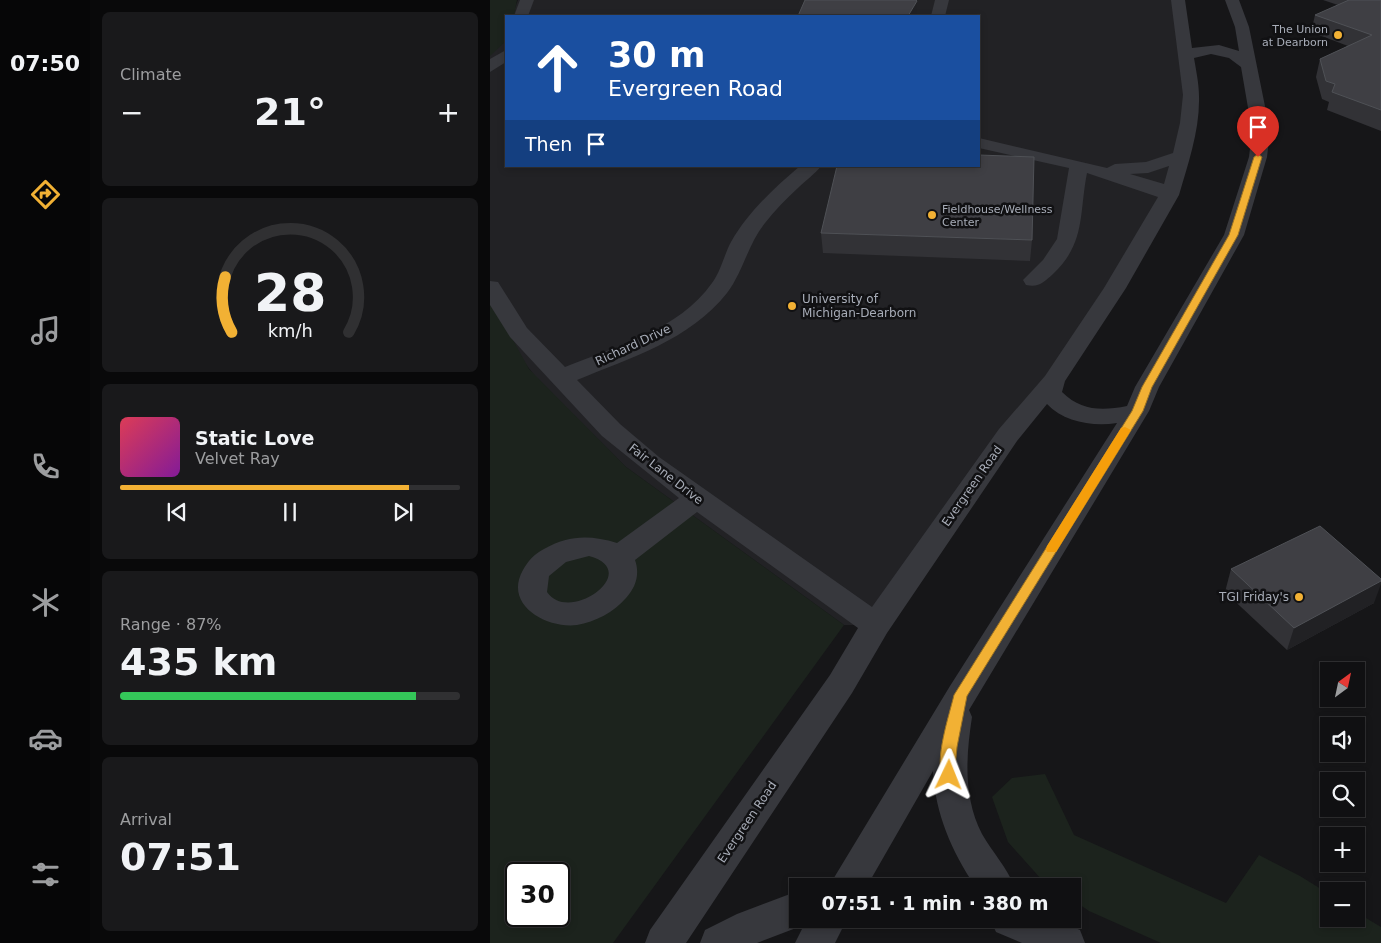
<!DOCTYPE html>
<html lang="en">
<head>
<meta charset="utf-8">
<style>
	:root { --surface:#101012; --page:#19191b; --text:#f1f3f6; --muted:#9c9d9f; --line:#303032; --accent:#f2b134 }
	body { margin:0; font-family:"DejaVu Sans",sans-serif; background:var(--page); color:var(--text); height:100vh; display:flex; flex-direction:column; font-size:19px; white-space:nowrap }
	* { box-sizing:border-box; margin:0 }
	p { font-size:16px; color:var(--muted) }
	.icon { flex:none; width:28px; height:28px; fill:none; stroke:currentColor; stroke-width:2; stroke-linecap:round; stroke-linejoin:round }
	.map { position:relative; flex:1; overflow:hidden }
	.details { display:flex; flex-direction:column; gap:12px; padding:12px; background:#09090a; width:400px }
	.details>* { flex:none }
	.hud { position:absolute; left:15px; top:15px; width:475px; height:152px; border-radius:0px; box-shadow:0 2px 8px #0003,0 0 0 1px var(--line); background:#1a4fa0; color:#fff; overflow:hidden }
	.needle { width:32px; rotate:33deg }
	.buttons { position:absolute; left:830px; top:662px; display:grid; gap:10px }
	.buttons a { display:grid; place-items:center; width:45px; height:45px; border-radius:0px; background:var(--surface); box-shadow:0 2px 8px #0003,0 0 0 1px var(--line); font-size:25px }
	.speed { position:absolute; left:15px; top:862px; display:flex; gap:10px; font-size:25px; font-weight:700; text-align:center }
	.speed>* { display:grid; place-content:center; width:65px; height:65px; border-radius:50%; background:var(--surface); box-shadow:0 2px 8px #0003,0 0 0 1px var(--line); line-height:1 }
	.speed .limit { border:2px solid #111; border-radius:8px; background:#fff; color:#111 }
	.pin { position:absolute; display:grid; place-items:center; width:42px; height:42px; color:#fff; margin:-51px -21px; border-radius:50% 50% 50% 0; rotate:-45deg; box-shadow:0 0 5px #0007 }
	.pin .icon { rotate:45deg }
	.me { position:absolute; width:55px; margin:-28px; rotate:2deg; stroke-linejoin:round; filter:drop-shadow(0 0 4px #0008) }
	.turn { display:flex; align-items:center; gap:18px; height:105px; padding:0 20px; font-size:22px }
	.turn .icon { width:65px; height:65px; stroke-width:2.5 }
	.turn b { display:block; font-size:35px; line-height:42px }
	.then { display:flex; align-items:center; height:48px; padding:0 20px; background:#0003; gap:10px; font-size:19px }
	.big { font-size:38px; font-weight:700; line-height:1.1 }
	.details .tile { flex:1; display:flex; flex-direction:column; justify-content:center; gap:8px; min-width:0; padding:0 18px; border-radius:8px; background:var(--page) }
	.details .dial { align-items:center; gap:0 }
	.dial svg { height:130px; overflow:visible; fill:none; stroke:var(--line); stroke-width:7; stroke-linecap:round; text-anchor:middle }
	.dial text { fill:var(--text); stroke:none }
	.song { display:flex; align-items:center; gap:15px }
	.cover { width:60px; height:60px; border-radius:8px; background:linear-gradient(135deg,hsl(350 70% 55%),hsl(290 70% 35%)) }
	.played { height:5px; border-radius:2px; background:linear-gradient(90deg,var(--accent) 85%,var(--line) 85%) }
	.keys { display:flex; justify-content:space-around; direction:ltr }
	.heat { display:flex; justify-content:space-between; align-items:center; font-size:28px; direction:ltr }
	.charge { height:8px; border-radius:4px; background:linear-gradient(90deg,#34c759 87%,var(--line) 0) }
	.trip { position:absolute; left:299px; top:878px; width:292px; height:50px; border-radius:0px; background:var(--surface); box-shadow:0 2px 8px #0003,0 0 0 1px var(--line); font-weight:700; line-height:50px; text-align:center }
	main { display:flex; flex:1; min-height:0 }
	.tabs { display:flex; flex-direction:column; width:90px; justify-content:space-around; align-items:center; background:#060607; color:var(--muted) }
	.tabs .icon { width:35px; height:35px }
	.tabs .selected { color:var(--accent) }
	.tabs b { font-size:22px; color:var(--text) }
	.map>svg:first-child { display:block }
</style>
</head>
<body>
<main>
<nav class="tabs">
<b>07:50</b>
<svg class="icon selected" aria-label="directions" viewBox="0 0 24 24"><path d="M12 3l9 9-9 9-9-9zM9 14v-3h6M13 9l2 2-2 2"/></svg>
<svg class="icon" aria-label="music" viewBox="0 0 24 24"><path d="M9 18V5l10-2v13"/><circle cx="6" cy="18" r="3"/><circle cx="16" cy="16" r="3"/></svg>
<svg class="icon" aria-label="phone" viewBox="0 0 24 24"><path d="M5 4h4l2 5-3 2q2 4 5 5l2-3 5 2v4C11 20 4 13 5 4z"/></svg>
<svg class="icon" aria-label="climate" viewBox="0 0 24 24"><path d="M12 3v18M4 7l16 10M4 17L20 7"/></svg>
<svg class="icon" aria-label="car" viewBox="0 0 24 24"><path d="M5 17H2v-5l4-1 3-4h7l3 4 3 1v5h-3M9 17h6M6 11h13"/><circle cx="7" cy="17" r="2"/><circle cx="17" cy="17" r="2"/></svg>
<svg class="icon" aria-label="filters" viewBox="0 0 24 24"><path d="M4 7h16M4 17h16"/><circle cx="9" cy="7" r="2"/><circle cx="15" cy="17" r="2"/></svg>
</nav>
<section class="details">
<div class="tile"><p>Climate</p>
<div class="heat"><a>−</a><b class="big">21°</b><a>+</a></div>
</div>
<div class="tile dial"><svg viewBox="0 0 100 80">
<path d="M14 69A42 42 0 1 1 86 69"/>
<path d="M14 69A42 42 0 0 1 10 35" stroke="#f2b134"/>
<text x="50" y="56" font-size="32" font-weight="700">28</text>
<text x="50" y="72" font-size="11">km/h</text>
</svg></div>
<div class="tile">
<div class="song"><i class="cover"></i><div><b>Static Love</b><p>Velvet Ray</p></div></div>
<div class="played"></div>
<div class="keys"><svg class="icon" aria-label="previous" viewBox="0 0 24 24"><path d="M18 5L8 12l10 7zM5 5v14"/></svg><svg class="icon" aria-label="pause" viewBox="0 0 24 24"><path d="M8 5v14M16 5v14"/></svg><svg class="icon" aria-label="next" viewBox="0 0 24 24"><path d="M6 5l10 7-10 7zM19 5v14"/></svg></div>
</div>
<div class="tile"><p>Range · 87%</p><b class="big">435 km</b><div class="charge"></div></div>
<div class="tile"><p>Arrival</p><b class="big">07:51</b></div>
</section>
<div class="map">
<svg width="891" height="943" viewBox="0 0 891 943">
	<rect width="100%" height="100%" fill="#161618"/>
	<!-- built -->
	<polygon fill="#222225" points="28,0 686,0 698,95 683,170 633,263 386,625 354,625 136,467 48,380 0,318 0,48 16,31 16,166 489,166 489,16 22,16"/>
	<!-- green -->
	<g fill="#1c231d" fill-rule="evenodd">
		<polygon points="0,0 27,0 24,16 16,16 16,41 0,56"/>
		<path d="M0,298l39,71 97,98 218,158 -231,318h-123zM26,874h43v42h-43z"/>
		<polygon points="555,774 584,835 736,903 769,855 810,876 839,894 839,919 866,919 866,912 891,927 891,943 671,943 599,911 583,900 582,886 561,886 552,880 518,842 502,797 522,778"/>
	</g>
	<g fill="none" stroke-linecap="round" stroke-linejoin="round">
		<!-- minor -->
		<g fill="#37383d" fill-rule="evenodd">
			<polygon points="30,0 44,0 38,16 24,16"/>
			<polygon points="445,0 459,0 455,16 441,16"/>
			<path d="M681,0h14l7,48 27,-3 20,6 -4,-24 -10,-27h14l10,27 21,104 -3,26 -23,78 -85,152 -10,24 -180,299 3,7c-6,39 -9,80 10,117 10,18 25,33 32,52h-39c-23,-34 -40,-73 -42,-115l-66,115h-38l121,-200 167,-263c-24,4 -53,-1 -70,-19l-30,37 -130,192 -35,60 -166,250h-41l5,-13 180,-255 28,-47 -161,-116 -62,48c5,14 1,27 -9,38 -12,14 -31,24 -49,27 -30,4 -74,-20 -54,-55 5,-9 11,-16 21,-21 25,-14 46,-14 73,-6l62,-45 -77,-62 -92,-99 -20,-32v-24l8,1 29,46 38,39c50,-20 114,-37 147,-84 9,-12 12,-28 19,-41 17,-30 43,-54 69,-76h21c-6,8 -15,14 -22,21 -12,11 -24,23 -34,36 -17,21 -22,49 -38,70 -37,47 -97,65 -150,87l43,44 39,33 213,150 127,-178 46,-53 59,-88 54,-91 -71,-24c-8,40 -1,70 -34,101 -9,8 -14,14 -27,11l-3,-5 20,-20 14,-21 12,-71 -90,-20v-10l128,30 8,-4 31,-2 27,-9 7,-30 3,-28zM721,54l18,4 12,9 11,64 -3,26 -25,78 -89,152 -8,19c-25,5 -46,5 -65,-14l3,-11 61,-93 53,-93c9,-31 21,-65 20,-99 0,-12 -3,-26 -5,-38zM679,166l-5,18 -34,-10 18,-1zM99,556c55,15 -20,69 -42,36l2,-16 17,-14z"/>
			<polygon points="16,50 16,62 0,72 0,59"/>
			<polygon points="308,891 308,919 357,919 345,943 305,943 314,925 267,943 210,943 215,930 247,914"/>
			<polygon points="500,919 563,919 590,930 595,943 532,943 506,932"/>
		</g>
	</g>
	<!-- wall -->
	<g fill="#323236">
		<polygon points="833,0 891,0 891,131 837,110 839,102 832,99 826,77 830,59 858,46 821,32 825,15 848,5"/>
		<polygon points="331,233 542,240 540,261 333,253"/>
		<polygon points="741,569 884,603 797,650 735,592"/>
	</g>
	<!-- shaded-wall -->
	<g fill="#212124">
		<polygon points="427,1 427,16 418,16"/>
		<polygon points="891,581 891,584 884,603 797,650 804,628"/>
	</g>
	<!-- building -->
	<g fill="#3f3f44" stroke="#4f5156">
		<polygon points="315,0 426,0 427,1 418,16 308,16"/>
		<polygon points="859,0 891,0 891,110 842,92 845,84 836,81 830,59 882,35 825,15"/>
		<polygon points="489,155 544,157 542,240 331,233 347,166 489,166"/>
		<polygon points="830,526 891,579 891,581 804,628 741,569"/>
	</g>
	<!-- route -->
	<path fill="#f2b134" stroke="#9d7322" d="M768,154l4,3 -24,78 -86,152 -9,24 -176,285 -10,51 -3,32 -5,2 -6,-2c-9,-19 6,-63 11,-84l178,-284 10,-24 87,-152 25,-78z"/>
	<!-- slow -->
	<polygon fill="#f59e0b" points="635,427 641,430 566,552 557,552 556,549 557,546 631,428"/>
	<!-- markers -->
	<g fill="#f2b134" stroke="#111113" stroke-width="2">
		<circle cx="848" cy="35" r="5"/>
		<circle cx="442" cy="215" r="5"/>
		<circle cx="302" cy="306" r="5"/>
		<circle cx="809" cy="597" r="5"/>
	</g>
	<g text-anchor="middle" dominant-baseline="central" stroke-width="5" stroke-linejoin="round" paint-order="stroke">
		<!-- far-poi labels -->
		<g font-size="11" fill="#a8adb8" stroke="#111113" text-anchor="end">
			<text x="838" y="29">The Union<tspan x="838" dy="13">at Dearborn</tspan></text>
			<text x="452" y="209" text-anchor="start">Fieldhouse/Wellness<tspan x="452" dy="13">Center</tspan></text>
		</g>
		<!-- poi labels -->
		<g font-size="12" fill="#a8adb8" stroke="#111113" text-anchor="start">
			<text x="312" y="299">University of<tspan x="312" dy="14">Michigan-Dearborn</tspan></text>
			<text x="799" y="597" text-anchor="end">TGI Friday's</text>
		</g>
		<!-- street labels -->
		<g font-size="12" fill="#a8adb8" stroke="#111113">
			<text transform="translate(143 345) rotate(-25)">Richard Drive</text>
			<text transform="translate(176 474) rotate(38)">Fair Lane Drive</text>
			<text transform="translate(482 486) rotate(-55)">Evergreen Road</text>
			<text transform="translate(257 822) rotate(-56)">Evergreen Road</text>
		</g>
	</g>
</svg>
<div class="buttons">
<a><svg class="needle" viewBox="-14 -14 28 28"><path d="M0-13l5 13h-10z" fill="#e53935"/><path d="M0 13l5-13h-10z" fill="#9c9d9f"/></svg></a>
<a><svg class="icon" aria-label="sound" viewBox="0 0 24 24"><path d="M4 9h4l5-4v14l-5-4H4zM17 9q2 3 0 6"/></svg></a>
<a><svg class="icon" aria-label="search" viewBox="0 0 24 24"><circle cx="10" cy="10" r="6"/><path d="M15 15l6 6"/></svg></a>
<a>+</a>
<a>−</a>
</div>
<div class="speed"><div class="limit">30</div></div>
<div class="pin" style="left:768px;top:157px;background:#d93025"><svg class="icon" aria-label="arrive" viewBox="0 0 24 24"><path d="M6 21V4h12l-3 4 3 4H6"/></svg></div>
<svg class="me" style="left:459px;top:775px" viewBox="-20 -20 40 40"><path d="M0-17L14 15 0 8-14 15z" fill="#f2b134" stroke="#fff" stroke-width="4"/></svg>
<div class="trip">07:51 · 1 min · 380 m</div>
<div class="hud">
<div class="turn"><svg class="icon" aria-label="ahead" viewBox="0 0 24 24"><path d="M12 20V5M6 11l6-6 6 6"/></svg><div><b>30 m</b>Evergreen Road</div></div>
<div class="then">Then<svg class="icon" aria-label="arrive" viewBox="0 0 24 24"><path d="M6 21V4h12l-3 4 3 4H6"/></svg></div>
</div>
</div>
</main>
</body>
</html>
